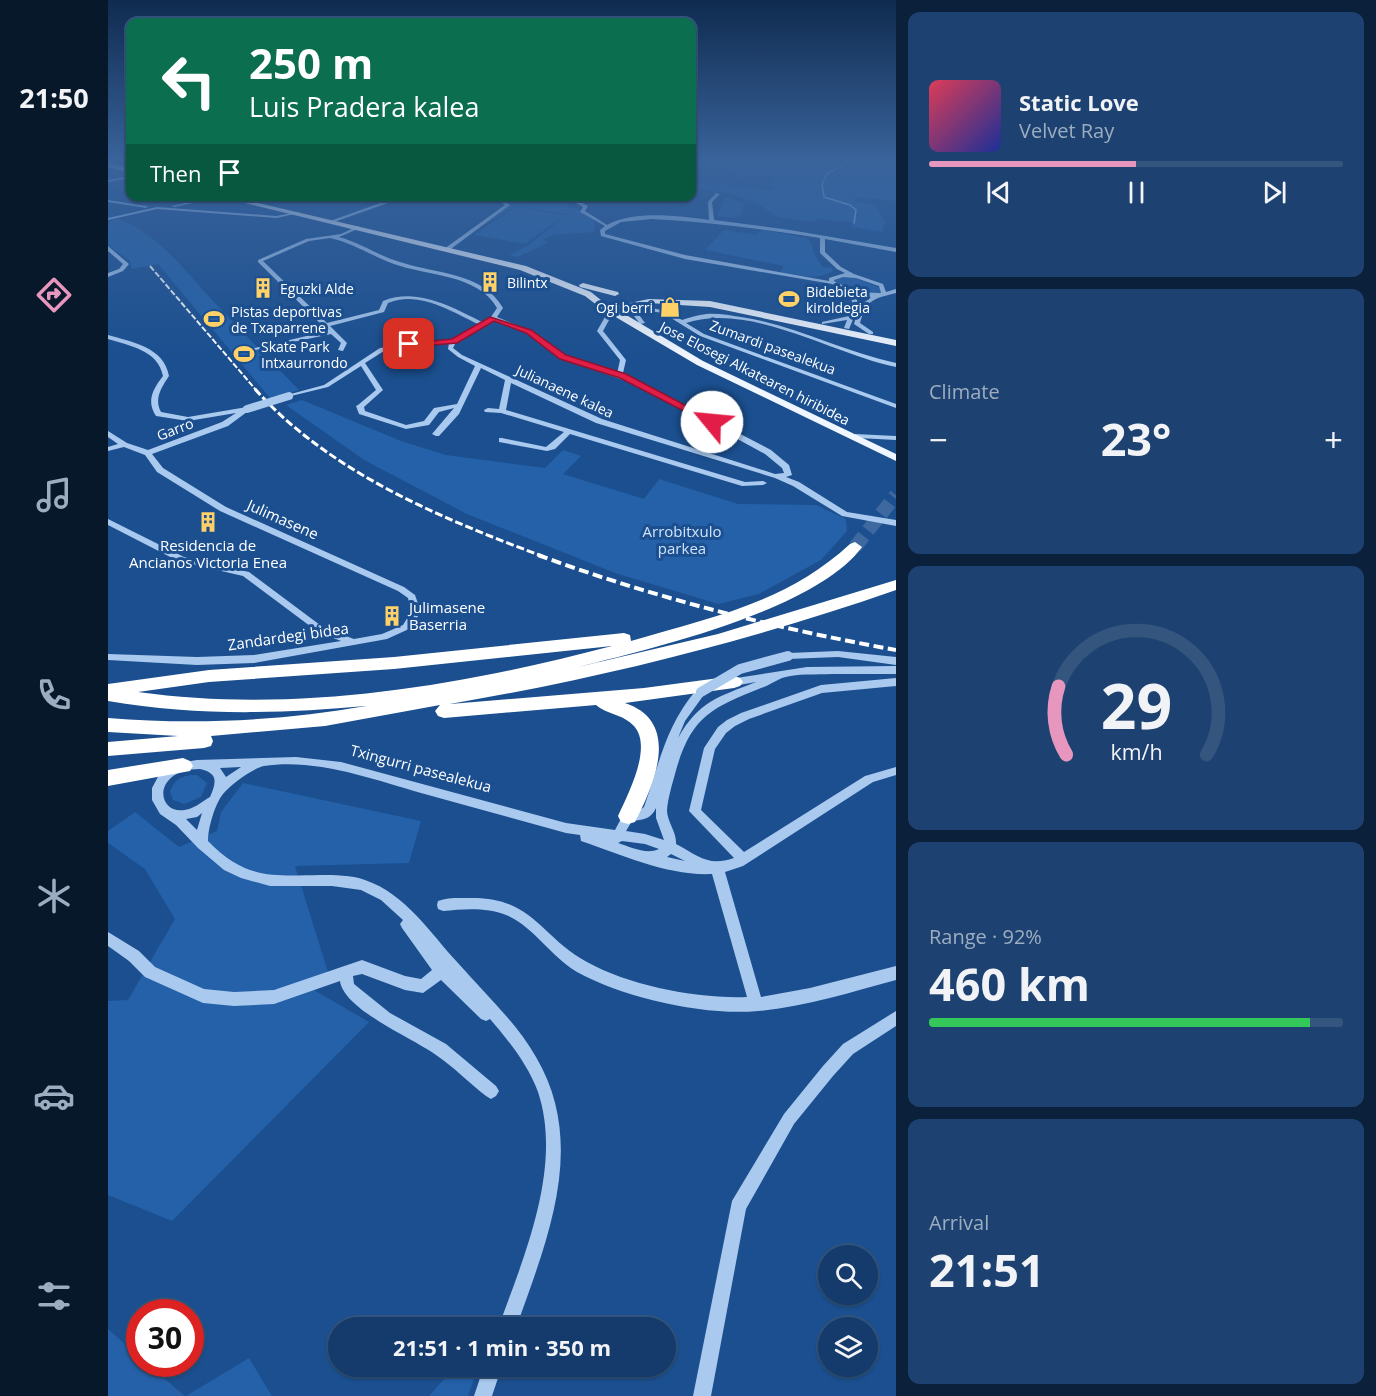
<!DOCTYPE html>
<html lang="en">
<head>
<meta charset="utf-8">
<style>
	:root { --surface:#143b6b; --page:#1d4271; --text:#f1f3f6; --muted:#9dadc1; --line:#33557e; --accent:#e797bd }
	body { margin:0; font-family:"Open Sans",sans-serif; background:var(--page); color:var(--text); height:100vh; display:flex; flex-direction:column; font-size:22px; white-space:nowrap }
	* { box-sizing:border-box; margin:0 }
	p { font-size:20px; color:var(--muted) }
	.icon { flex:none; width:33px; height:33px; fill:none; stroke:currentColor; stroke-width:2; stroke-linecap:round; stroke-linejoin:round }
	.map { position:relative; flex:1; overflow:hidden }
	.drawer { display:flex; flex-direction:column; gap:12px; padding:12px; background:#0b203b; width:480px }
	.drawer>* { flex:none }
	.hud { position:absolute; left:18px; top:18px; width:570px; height:183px; border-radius:12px; box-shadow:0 2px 4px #0004,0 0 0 2px var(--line); background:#0b6e4f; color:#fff; overflow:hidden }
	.controls { position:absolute; left:710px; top:1245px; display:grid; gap:12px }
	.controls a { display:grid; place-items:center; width:60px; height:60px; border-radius:50%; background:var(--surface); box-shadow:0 2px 4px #0004,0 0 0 2px var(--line); font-size:30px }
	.speed { position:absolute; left:18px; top:1299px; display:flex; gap:12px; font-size:30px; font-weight:700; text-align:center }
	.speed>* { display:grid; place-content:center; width:78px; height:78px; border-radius:50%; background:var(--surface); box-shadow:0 2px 4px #0004,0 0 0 2px var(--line); line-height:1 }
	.speed .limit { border:9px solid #d22; background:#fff; color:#111 }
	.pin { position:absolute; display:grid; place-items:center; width:51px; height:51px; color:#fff; margin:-26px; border-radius:12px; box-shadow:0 3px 9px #0006 }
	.me { position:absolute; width:66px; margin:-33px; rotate:298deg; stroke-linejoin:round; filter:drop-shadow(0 0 4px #0008) }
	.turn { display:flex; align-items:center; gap:21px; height:126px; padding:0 24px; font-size:27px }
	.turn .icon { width:78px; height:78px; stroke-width:2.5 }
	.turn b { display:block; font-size:42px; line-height:51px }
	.then { display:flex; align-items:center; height:57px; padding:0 24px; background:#0003; gap:12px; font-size:22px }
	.big { font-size:45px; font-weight:700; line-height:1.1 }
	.drawer .tile { flex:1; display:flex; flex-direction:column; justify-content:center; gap:9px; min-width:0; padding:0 21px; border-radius:12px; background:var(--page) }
	.drawer .dial { align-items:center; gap:0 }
	.dial svg { height:156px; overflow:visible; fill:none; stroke:var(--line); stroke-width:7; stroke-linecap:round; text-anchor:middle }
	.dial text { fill:var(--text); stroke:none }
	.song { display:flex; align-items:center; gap:18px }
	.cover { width:72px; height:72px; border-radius:9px; background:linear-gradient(135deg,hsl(350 70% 55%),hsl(230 70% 35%)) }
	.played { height:6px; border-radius:3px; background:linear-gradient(90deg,var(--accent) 50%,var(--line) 50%) }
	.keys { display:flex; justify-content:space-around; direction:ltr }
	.heat { display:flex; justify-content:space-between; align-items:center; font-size:33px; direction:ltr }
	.charge { height:9px; border-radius:4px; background:linear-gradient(90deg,#34c759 92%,var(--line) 0) }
	.trip { position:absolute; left:220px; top:1317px; width:348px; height:60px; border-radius:30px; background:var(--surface); box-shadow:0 2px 4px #0004,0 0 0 2px var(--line); font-weight:700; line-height:60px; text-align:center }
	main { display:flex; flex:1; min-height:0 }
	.dock { display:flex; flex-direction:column; width:108px; justify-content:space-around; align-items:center; background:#08182b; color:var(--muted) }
	.dock .icon { width:42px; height:42px }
	.dock .active { color:var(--accent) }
	.dock b { font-size:27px; color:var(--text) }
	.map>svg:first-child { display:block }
</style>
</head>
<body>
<main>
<nav class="dock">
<b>21:50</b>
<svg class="icon active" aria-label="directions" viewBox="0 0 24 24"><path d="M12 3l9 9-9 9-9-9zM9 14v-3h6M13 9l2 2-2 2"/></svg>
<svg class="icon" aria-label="music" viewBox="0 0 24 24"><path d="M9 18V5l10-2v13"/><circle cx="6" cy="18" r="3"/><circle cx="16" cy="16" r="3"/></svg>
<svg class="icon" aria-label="phone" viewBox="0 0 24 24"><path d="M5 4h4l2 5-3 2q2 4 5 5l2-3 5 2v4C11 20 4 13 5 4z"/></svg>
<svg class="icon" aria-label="climate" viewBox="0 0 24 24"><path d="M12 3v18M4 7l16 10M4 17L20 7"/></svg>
<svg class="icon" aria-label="car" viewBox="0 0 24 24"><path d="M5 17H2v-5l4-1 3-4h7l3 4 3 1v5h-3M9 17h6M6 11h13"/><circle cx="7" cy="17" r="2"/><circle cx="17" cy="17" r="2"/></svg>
<svg class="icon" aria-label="filters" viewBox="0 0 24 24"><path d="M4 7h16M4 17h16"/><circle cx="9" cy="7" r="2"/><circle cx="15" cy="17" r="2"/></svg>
</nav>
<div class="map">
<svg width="788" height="1396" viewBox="0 0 788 1396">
	<rect width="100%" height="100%" fill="#1b4f8f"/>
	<!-- green -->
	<g fill="#2461a8">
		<polygon points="584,161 788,161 788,201 747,197 747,201 767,205 777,222 774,232 744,227 744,222 708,219 707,222 670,217 649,203 624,194 584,188 584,182 667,190 664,176 626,177 619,169 603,162 592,167 584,166"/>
		<polygon points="434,196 438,200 451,198 464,209 468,208 487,222 486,232 445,235 435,240 441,242 410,257 401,255 421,245 459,214 408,206 380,223 402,203 391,197"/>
		<polygon points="618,197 636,204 633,214 627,218 609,216"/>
		<polygon points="408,207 457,215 417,244 366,235"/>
		<path d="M9,218c47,20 65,51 99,86 27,29 55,57 83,86l-29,8 -112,-134 -26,5 -2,-8 -22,-16v-22z"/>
		<path d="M616,230l32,5 7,-5 44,8c6,6 6,19 17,30l7,-1 2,4c-15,10 -36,4 -53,1l4,-6 -79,-16z"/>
		<polygon points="734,276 745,277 773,288 772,292 750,292 727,282 727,279"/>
		<polygon points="194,400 293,441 338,455 437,468 455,450 473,456 455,474 536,499 551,479 630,504 708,505 738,519 739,531 713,560 651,594 610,604 507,573 359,514 256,460 178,405"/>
		<path d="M89,775l10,8 -6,14 -17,7 -11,-4 -3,-8c3,-13 14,-18 27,-17z"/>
		<polygon points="135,783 313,821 301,863 187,866 220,972 206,990 261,1022 64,1221 0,1195 0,1001 20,1000 67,919 37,869 0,843 0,831 27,812 71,847 109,831 113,812"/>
		<polygon points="0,1329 31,1357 32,1364 39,1364 77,1396 0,1396"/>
		<polygon points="141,1358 164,1396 78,1396"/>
		<polygon points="347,1367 370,1367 360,1396 321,1396"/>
	</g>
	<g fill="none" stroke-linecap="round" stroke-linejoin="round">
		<!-- stream -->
		<polyline stroke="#9cc4f0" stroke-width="1.5" points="742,161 719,174 714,184 716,197 742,205 748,210 746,223"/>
		<!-- highway-tunnel -->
		<polyline stroke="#3d69a0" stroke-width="14" stroke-dasharray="14 7" stroke-linecap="butt" points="747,547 788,495"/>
		<!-- minor -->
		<g fill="#a9c9ee" fill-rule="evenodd">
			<polygon points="22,176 22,178 0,182 0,180"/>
			<path d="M608,193l4,1 -8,8 2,18 76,10 106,18v4l-71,-13v13l16,15 13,7 29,10 3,8 10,-3v4c-23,6 -29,6 -36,30l13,9v2h-4l-15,-10 5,-17 12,-10 -16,-2 4,10 -10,24 -5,-1 3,-8 -25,4v-2l27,-6 4,-11 -4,-13 -17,-8 -147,-25 -84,-23 -1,-6 5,-4 -25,-14 3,-5 -20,-11h6l19,10 -3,5 22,14c29,-15 71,-9 102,-5l-1,-18zM544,219c57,3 112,10 168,19v15l17,16 8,4 -16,5v3l-144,-26 -80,-21v-3l16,-9zM735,277l13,1 23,8 2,7 -22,-1 -24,-10 -1,-2z"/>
			<polygon points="108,196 114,197 66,207 64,206"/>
			<polygon points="292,196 300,196 226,222 222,221"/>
			<polygon points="382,196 388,196 402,205 340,251 336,251 336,249 397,205"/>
			<polygon points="0,200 38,206 40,207 38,208 0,202"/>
			<polygon points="49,207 168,216 190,212 192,213 168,218 49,209 0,220 0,218"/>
			<path d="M250,226l2,2 -21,9c22,6 40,19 61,25 35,12 83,10 103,46l-6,9 33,14 35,25 52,18 3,-14 -23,-29 12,-21h4l1,1 -11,20 23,29 -3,13 3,4 18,7 127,66 18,15 3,10 -6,2 13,5 48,30 49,8v6l-54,-10 -49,-30 -18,-8 -179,-55 -85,-40 -5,27 239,72 18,-1 4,2 -4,2 -21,1 -172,-52 -15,15 -8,2 -48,-9v-4h3l44,9 18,-15 -63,-19 -16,-1 -1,-2 4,-2 11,1 6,-29 -24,-12 -22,46 -20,22h-3l-4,-2 22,-26 -15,4 -10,13 -23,4 -47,-15 -3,-8 2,-1 18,-15 -15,-24 -33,21 -41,10v-2l37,-10 56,-37 72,-9 26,-15c-27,-13 -60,-34 -90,-21l-4,9 -54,14 17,17 -4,8 -5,-1 3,-7 -10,-9 -80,17v-2l77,-18 -70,-69v-2l48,-21 35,-5zM222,238c23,5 42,18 64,26 33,12 84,10 103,44l-6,9 -9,5c-30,-15 -65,-35 -99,-21l-4,9 -52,13 -64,-62 46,-20zM385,320l33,13 35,25 79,28 125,68 17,14 2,5 -9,1 -173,-55 -140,-64 -9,-7 3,-6 27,-15 3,-1zM341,343l-1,6 10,8 17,9 -18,38 -23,4 -10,13 -18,4 -41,-14 -1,-4 19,-17 -18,-27 19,-12z"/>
			<polygon points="0,246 21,264 15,271 0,277 0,273 11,269 15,264 0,251"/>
			<path d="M522,304l37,7 15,9c6,-2 12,-4 18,-5 13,-3 28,0 41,2 54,8 102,35 155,46v4c-64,-13 -145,-65 -210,-44l18,11 192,70v4l-196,-72 -37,-23 -21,-3 -5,2 8,11 -5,1 -9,-12 4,-3 -8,-3z"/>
			<path d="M0,335c24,7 56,12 61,41 -8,12 -15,23 -8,36l27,5 59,-10 4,2 -23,17 -76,28 11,14 63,39 178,80 11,8 6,17 -12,17 -22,10 -133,24 -57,2 -89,-5v-6l89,3 57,-2 87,-14 -23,-9 -75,-56 -65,-15 -70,-36v-6l76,38 65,15 75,56 30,11 28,-5 21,-9 8,-13 -3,-14 -10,-7 -178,-80 -63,-39 -12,-17 -21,-8 -16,4v-4l10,-3 -10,-7v-6l19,12 21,7 74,-28 14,-9 -48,8 -32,-5c-10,-15 -3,-27 7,-40 -5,-26 -33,-30 -55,-37z"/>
			<polygon points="747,434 788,436 788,440 750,438 747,438"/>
			<polygon points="730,651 788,657 788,665 730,657 680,659 675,656 680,653"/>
			<path d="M788,666v8c-21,0 -43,0 -64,0 -16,1 -35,-1 -50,4 -7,3 -14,8 -21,10 -51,20 -71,30 -86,86 -3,11 -7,24 -8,36 0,12 10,22 9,34 23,12 32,23 58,14l-45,-47 15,-63 14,-21 9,-7 14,-7 80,-28 75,-7v8l-74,7 -73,26 -14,7 -9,7 -11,16 -14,61 43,42 121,-76 31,-9v8l-23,7 -130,84 -18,6 36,125 49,-9 86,-22v14c-45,12 -91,27 -138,31 -54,5 -134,-13 -181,-39 -26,-15 -44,-46 -71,-57 -19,-8 -43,-6 -63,-4l-5,-2 -1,-4 1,-4c10,-4 22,-3 32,-3 64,-1 70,39 117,64 43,24 111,37 160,35l-35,-123c-44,2 -90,-19 -131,-33l-1,-6 -14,-2c-48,-13 -97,-27 -145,-40 -49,-14 -105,-35 -157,-27 -11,2 -34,19 -41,28 -8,10 -15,34 -15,47 37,38 63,35 112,34 15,0 31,0 45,5 41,14 65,53 93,83 27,31 58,59 78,94 52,88 11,183 -20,271h-18c26,-71 65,-161 40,-236 -10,-27 -29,-51 -48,-73l-4,2 -5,-2 -40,-39 -18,13 -18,-3 -43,-16 -9,2 1,8 36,29 56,31 50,42 3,5 -3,5 -5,3 -5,-3c-17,-13 -32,-29 -50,-41 -23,-17 -92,-45 -96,-74l-66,23 -40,2 -31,-3 -58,-26 -16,-16 -21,-15v-14l31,19 16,16 49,22 30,3 40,-2 88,-30 43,16 16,3 11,-9 -30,-42 -2,-4 3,-4 -22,-20 -20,-10 -29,-4h-62l-29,-8 -17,-8 -26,-22 -22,-23 -16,-11 -8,-14v-12l8,-15 13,-9 24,-4 99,-3 45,5 225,61 49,7 9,-17 16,-3 4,-3c16,-45 21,-80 53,-118h8l1,3 -21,29 -7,17c21,-37 40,-41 78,-56l-22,4 -4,-1 -1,-3 1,-3 77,-12zM133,767l-15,10 -6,-9zM92,769c19,4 16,14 10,28 -7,4 -14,10 -21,12 -33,10 -39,-40 11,-40zM548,808v10l8,22 -19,-6 -19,-3 6,-10c11,-1 19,-2 24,-13zM94,813l-5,17 -11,-11 11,-2zM514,841l23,3 14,5c-13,6 -28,-2 -41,-6zM563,854l14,7 -18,-4z"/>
			<polygon points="788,1011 788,1026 745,1054 725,1076 686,1124 638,1209 603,1396 585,1396 624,1201 676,1114 715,1066 735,1044"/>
			<polygon points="376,1366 394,1366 384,1396 366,1396"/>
		</g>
		<!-- major -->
		<g fill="#f0f6ff" fill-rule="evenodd">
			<polygon points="0,163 22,169 22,173 0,167"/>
			<polygon points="108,196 121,196 418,266 483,292 499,305 512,305 541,299 602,301 788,340 788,346 602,307 541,303 510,310 595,361 788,454 788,461 589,365 494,309 477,296 412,270"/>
			<polygon points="475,283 510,292 511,294 507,296 472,287 471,285"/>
		</g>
		<!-- highway -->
		<g fill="#fff" fill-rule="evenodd">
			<path d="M747,542l7,5c-46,63 -208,101 -284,120l140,-33 178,-54v10c-146,51 -294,88 -446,114l194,-16 90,-12 6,2 3,4 -3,4 -6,2 -109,15c57,19 29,82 10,119l-7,2 -7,-2 -3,-6c10,-22 35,-69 16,-90 -11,-12 -28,-12 -38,-21l-152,13 -6,-2 -3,-5 5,-6 -115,21 -114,10 2,5 -2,5 -7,2 -96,8v-14l70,-6 -70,-4v-14c87,7 172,3 258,-12 -87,8 -172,10 -258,-5v-17l101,-14 185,-13 230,-24 6,2 1,6c81,-24 155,-38 219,-97zM504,646c-152,40 -317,68 -474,46l71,-10 185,-13z"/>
			<polygon points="75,758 82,761 85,766 82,771 0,786 0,770"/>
		</g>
		<!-- rail-far2 -->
		<polyline stroke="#fff" stroke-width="2" stroke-dasharray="6 2" stroke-linecap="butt" points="42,266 148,390"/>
		<!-- rail-far1 -->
		<path stroke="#fff" stroke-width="3" stroke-dasharray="8 3" stroke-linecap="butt" d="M147,389c74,83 185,129 287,167"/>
		<!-- rail -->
		<path stroke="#fff" stroke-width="4" stroke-dasharray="10 4.5" stroke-linecap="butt" d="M430,555c117,43 236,73 358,95"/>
		<!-- minor-bridge-far1 -->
		<polyline stroke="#a9c9ee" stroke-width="8" points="139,409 181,396"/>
		<!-- minor-bridge -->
		<polyline stroke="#a9c9ee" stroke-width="10" points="593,692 632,669 680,656"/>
	</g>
	<!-- sky -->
	<linearGradient id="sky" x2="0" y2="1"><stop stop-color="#0f2b4f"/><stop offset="0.45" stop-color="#39639b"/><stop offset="1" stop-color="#39639b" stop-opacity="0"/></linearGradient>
	<rect width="788" height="356" fill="url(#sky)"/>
	<!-- route -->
	<polygon fill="#e11d48" stroke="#92132f" stroke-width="1.5" points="382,317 423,330 458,355 518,374 609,422 601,424 512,378 452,359 418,333 386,321 349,343 301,347 297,344 344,339"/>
	<!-- icons -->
	<defs>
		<g id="building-bare" transform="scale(1.62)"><path d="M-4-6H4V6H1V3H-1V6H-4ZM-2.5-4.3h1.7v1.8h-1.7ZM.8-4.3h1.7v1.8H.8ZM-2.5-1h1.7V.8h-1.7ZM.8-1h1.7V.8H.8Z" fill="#ffd166" stroke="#1b4f8f" stroke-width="2.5" paint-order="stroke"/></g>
		<g id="stadium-bare" transform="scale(1.62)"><path d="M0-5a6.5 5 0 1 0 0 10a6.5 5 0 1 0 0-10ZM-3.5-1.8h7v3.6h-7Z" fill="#ffd166" stroke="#1b4f8f" stroke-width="2.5" paint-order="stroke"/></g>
		<g id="shop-bare" transform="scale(1.62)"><path d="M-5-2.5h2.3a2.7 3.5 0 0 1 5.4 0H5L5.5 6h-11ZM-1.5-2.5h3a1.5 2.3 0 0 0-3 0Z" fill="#ffd166" stroke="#1b4f8f" stroke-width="2.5" paint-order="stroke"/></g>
	</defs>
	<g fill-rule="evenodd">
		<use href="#building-bare" x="382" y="282"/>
		<use href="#building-bare" x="155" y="288"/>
		<use href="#stadium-bare" x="681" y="299"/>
		<use href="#shop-bare" x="562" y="307"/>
		<use href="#stadium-bare" x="106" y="319"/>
		<use href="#stadium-bare" x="136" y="354"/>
		<use href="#building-bare" x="100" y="522"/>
		<use href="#building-bare" x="284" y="616"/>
	</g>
	<g text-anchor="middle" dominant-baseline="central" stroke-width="6" stroke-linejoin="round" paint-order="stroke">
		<!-- far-poi labels -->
		<g font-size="14" fill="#fff" stroke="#1b4f8f" text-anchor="start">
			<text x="399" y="282">Bilintx</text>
			<text x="172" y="288">Eguzki Alde</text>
			<text x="698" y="291">Bidebieta<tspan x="698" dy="16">kiroldegia</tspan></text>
			<text x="545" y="307" text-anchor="end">Ogi berri</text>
			<text x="123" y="311">Pistas deportivas<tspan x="123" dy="16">de Txaparrene</tspan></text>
			<text x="153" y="346">Skate Park<tspan x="153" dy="16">Intxaurrondo</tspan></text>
		</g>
		<!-- far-street labels -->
		<g font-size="14" fill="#fff" stroke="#1b4f8f">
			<text transform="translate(665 347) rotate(20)">Zumardi pasealekua</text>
			<text transform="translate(647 373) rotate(27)">Jose Elosegi Alkatearen hiribidea</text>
			<text transform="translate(457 391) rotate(25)">Julianaene kalea</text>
			<text transform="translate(67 429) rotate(-21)">Garro</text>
		</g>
		<!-- street labels -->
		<g font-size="15" fill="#fff" stroke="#1b4f8f">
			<text transform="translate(175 519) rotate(24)">Julimasene</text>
			<text transform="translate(180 636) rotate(-8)">Zandardegi bidea</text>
			<text transform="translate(313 768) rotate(15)">Txingurri pasealekua</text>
		</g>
		<!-- park labels -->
		<g font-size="15" fill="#cfe3fa" stroke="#1b4f8f">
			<text x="574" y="531">Arrobitxulo<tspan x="574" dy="17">parkea</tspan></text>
		</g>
		<!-- poi labels -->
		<g font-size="15" fill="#fff" stroke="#1b4f8f">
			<text x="100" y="545">Residencia de<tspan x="100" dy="17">Ancianos Victoria Enea</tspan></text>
			<text x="301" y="607" text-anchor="start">Julimasene<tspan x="301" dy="17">Baserria</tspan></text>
		</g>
	</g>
</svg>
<div class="controls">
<a><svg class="icon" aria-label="search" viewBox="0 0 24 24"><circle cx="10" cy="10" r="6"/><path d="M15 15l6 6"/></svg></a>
<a><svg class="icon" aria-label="layers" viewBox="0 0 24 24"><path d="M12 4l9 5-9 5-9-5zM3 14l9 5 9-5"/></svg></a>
</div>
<div class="speed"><div class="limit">30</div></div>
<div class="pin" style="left:301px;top:344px;background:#d93025"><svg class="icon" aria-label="arrive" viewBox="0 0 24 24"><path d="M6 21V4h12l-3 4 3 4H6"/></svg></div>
<svg class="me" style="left:604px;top:422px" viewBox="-20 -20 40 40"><circle r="19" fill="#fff"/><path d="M0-13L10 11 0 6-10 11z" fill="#e11d48"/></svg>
<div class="trip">21:51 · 1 min · 350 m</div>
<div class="hud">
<div class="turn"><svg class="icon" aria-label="left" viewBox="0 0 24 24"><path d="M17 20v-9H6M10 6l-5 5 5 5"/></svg><div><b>250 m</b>Luis Pradera kalea</div></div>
<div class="then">Then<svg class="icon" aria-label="arrive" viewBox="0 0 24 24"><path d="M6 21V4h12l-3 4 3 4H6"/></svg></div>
</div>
</div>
<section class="drawer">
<div class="tile">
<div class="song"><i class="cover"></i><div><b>Static Love</b><p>Velvet Ray</p></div></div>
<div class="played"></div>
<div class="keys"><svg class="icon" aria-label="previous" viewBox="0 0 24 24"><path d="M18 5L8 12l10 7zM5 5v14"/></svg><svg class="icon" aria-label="pause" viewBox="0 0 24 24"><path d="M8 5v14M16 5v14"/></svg><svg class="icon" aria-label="next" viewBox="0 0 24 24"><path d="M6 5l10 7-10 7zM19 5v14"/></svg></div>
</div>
<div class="tile"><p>Climate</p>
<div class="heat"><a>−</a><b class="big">23°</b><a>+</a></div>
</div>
<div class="tile dial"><svg viewBox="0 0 100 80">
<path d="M14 69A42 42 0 1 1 86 69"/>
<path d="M14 69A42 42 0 0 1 10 34" stroke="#e797bd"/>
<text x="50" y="56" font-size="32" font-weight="700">29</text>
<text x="50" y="72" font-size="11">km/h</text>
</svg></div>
<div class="tile"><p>Range · 92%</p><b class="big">460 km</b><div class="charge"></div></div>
<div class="tile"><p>Arrival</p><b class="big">21:51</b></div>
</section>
</main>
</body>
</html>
